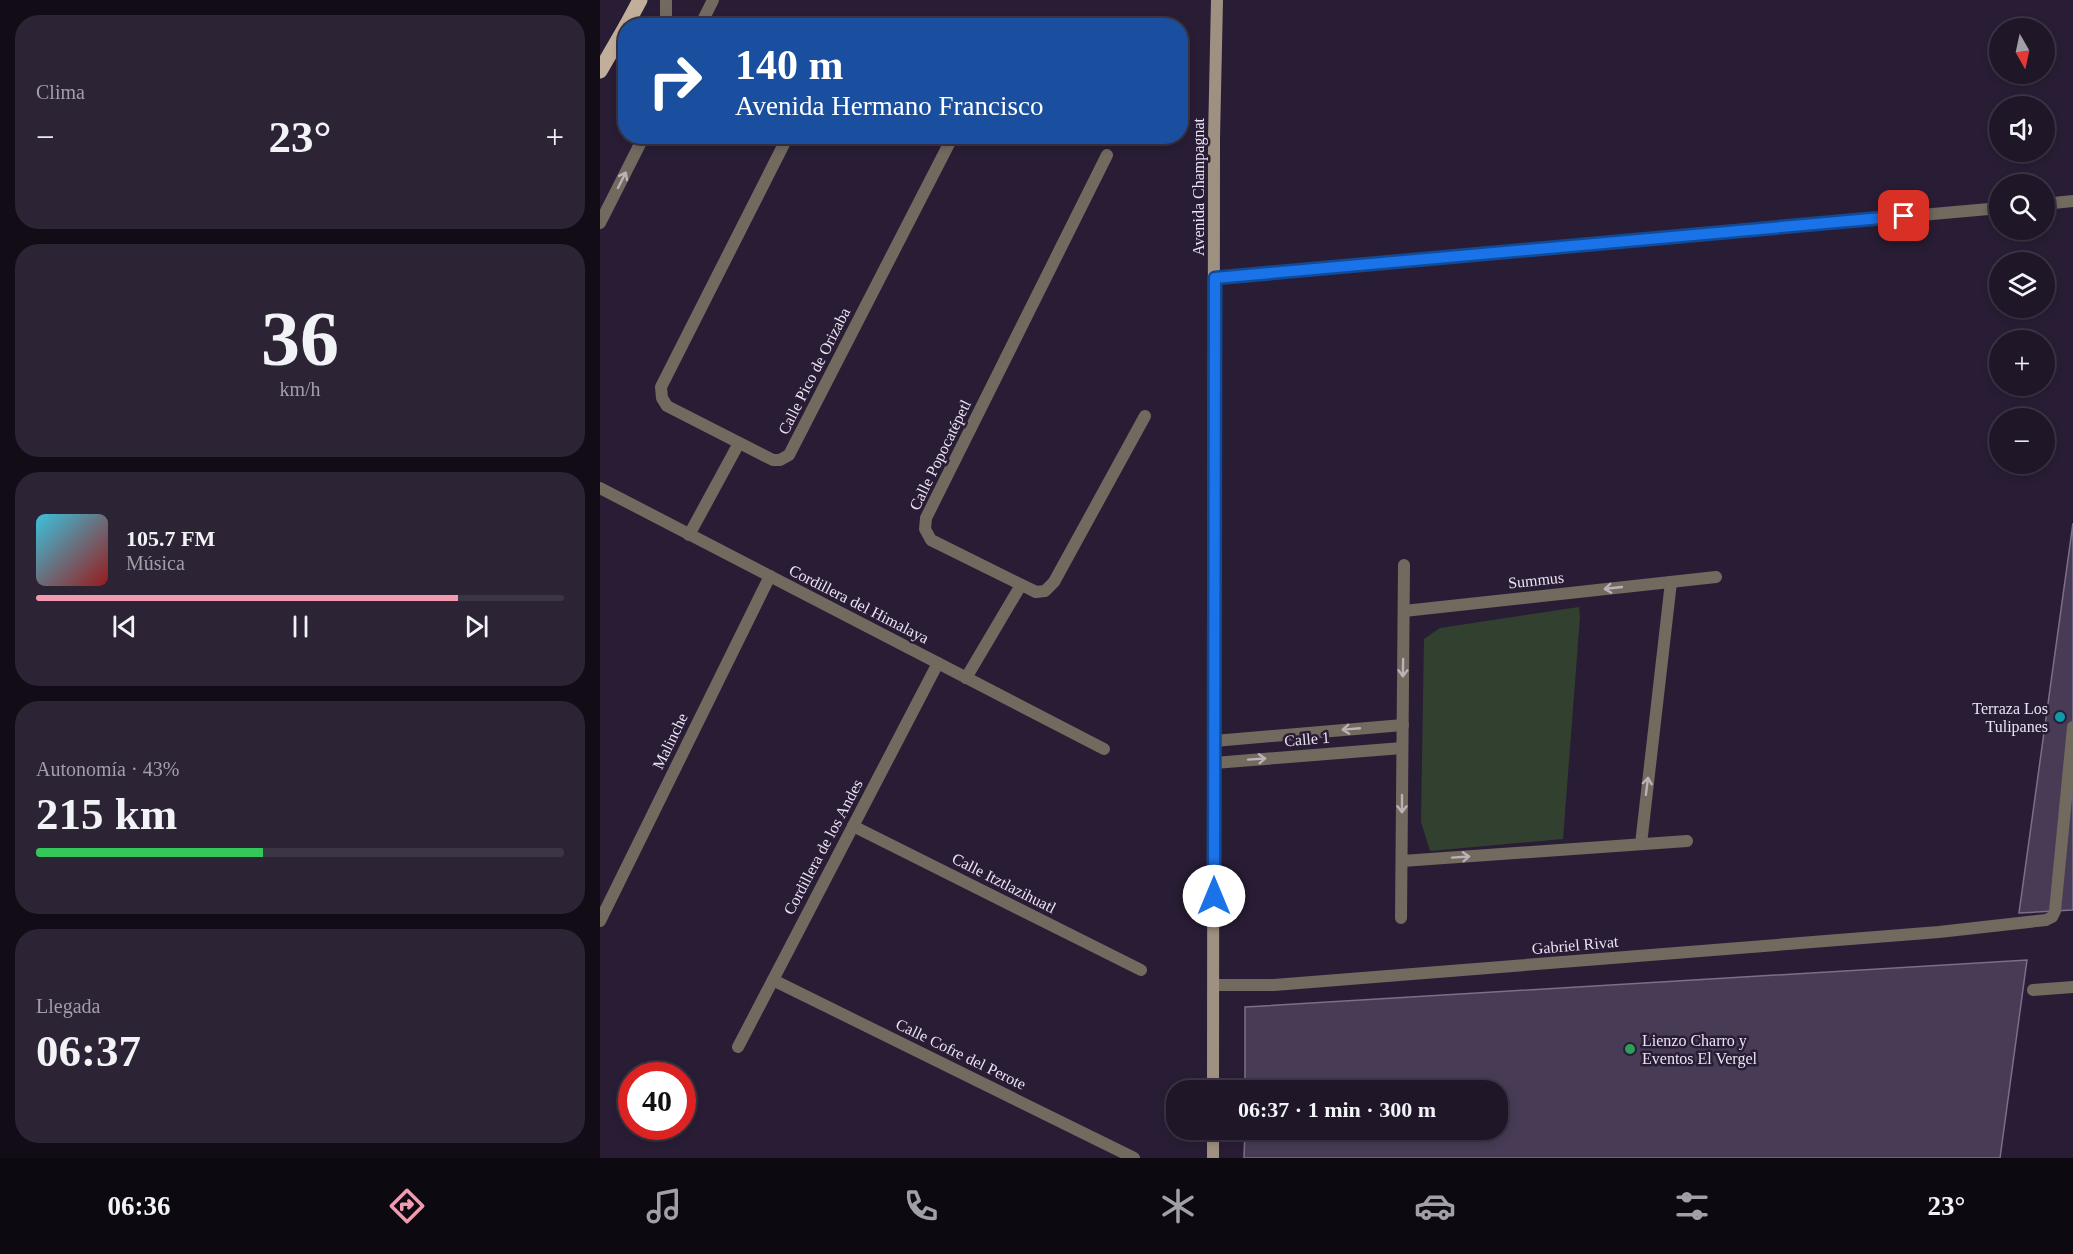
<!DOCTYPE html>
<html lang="es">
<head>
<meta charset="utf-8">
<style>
	:root { --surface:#1f1628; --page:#2c2334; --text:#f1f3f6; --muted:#a19fa8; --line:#3c3545; --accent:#f29aaf }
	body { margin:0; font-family:"Times New Roman",serif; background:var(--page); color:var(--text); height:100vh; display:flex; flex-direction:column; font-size:22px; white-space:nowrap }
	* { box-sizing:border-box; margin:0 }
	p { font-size:20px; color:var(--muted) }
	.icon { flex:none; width:33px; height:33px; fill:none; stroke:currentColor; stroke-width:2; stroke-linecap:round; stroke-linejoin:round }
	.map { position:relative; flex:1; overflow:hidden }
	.details { display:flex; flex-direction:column; gap:15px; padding:15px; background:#110c16; width:600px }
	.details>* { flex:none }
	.hud { position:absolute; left:18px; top:18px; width:570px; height:126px; border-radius:24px; box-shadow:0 3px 9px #0003,0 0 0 2px var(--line); background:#1a4fa0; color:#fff; overflow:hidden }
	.needle { width:39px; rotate:171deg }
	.buttons { position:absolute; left:1389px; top:18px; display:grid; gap:12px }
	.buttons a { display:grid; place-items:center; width:66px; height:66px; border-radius:50%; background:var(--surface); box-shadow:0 3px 9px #0003,0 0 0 2px var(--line); font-size:30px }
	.speed { position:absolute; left:18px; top:1062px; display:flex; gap:12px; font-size:30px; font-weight:700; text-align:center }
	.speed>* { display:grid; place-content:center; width:78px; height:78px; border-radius:50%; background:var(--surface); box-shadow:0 3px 9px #0003,0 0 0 2px var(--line); line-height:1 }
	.speed .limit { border:9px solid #d22; background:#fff; color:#111 }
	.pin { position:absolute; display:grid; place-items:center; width:51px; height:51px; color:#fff; margin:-26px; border-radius:12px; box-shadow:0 3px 9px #0006 }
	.me { position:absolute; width:66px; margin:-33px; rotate:0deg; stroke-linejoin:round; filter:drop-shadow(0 0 4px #0008) }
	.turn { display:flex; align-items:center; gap:21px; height:126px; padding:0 18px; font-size:27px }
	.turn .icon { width:78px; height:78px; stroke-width:2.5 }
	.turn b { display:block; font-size:42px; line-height:51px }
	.big { font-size:45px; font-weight:700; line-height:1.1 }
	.details .widget { flex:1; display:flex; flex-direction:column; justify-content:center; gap:9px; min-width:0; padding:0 21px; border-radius:24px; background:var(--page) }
	.details .dial { align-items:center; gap:0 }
	.dial b { font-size:78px; line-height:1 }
	.song { display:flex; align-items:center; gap:18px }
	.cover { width:72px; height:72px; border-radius:9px; background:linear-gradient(135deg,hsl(190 70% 55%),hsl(0 70% 35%)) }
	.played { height:6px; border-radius:3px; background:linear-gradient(90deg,var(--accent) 80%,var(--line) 80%) }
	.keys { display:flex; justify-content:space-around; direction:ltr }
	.heat { display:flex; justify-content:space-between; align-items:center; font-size:33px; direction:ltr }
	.charge { height:9px; border-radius:4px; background:linear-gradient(90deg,#34c759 43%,var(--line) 0) }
	.trip { position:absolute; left:566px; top:1080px; width:342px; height:60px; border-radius:24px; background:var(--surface); box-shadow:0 3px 9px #0003,0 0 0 2px var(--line); font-weight:700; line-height:60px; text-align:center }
	.tab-bar { display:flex; height:96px; justify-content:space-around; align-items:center; background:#0c0910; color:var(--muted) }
	.tab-bar .icon { width:42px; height:42px }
	.tab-bar .active { color:var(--accent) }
	.tab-bar b { font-size:27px; color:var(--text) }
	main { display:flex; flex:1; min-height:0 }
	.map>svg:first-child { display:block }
</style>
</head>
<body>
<main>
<section class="details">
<div class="widget"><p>Clima</p>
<div class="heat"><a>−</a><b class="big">23°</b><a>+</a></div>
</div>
<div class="widget dial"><b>36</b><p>km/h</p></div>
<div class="widget">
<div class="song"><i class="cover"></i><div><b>105.7 FM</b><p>Música</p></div></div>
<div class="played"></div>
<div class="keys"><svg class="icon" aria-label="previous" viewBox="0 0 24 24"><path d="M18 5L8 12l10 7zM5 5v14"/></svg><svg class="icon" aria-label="pause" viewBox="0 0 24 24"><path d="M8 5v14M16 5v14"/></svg><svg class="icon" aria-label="next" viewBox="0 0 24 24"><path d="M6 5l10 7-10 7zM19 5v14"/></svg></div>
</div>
<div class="widget"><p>Autonomía · 43%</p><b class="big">215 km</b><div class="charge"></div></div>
<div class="widget"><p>Llegada</p><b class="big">06:37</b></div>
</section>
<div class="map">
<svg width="1473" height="1158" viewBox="0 0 1473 1158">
	<rect width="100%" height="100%" fill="#291d35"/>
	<!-- green -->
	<polygon fill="#32412f" points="979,607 980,617 963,839 830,851 821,822 824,639 840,628"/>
	<!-- building -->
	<g fill="#483b55" stroke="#7d6e8b" stroke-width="1.5">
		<polygon points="1473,523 1473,910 1419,913"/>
		<polygon points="1427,960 1400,1158 644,1158 645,1130 897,1130 897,1090 645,1090 645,1007"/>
	</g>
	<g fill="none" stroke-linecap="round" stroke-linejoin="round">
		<!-- lane -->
		<g stroke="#72695f" stroke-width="12">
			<polyline points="1444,204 1473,201"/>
			<polyline points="615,278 1400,208"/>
			<polyline points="614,985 674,985 1339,932 1446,920 1452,917 1455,911 1473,727"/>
		</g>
		<!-- street -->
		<g stroke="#72695f" stroke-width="12">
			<polyline points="66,26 66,0"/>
			<polyline points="100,26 113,0"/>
			<polyline points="188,136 61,387 62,398 67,406 173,460 180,460 189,455 353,136"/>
			<polyline points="507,155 326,518 325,529 331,540 436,592 445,591 454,582 545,416"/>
			<polyline points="0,223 44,136"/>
			<polyline points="0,488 504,749"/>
			<polyline points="89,535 139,443"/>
			<polyline points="804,611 1116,577"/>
			<polyline points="366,678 421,585"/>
			<polyline points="614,741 803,725"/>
			<polyline points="614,763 802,748"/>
			<polyline points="253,826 541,970"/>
			<polyline points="1041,844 1071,582"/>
			<polyline points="802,861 1087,841"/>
			<polyline points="801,918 804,565"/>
			<polyline points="0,921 170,576"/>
			<polyline points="173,980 534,1158"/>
			<polyline points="1433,990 1473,987"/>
			<polyline points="138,1047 338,663"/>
		</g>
		<!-- secondary -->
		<g stroke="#9f9181" stroke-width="12">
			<polyline points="613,1090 614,138 617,0"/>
			<polyline points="613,1158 613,1130"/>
		</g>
		<!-- primary -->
		<g stroke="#c2af9b" stroke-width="15">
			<polyline points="26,26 40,0"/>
			<polyline points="0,71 26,26"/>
		</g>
	</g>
	<!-- one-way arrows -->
	<defs><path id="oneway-shaft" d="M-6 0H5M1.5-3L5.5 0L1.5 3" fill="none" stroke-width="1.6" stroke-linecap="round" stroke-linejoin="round" transform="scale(1.5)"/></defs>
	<g stroke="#bbb2b8">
		<use href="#oneway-shaft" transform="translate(22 180) rotate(-63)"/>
		<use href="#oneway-shaft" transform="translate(1013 588) rotate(174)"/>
		<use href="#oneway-shaft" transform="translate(803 668) rotate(91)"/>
		<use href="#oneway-shaft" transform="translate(751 729) rotate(175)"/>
		<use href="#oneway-shaft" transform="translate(657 759) rotate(-4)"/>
		<use href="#oneway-shaft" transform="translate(1047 786) rotate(-83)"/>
		<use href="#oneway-shaft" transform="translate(802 804) rotate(90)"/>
		<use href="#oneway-shaft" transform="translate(861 857) rotate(-4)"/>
	</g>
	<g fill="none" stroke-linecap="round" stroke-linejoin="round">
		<!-- route casing -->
		<g stroke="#114b97" stroke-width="15">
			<polyline id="route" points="614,896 615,278 1304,216"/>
		</g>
		<!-- route -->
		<use href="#route" stroke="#1a73e8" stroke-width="10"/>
	</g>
	<!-- markers -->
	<circle fill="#0f9aa8" stroke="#291d35" stroke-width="2" cx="1460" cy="717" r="6"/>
	<circle fill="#2e9e5b" stroke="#291d35" stroke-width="2" cx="1030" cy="1049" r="6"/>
	<g text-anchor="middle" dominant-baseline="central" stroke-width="5" stroke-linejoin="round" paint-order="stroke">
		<!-- street labels -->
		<g font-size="16" fill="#ebe3f3" stroke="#291d35">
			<text transform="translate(598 187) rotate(-90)">Avenida Champagnat</text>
			<text transform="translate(214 371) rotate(-63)">Calle Pico de Orizaba</text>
			<text transform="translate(340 455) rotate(-64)">Calle Popocatépetl</text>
			<text transform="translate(936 580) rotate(-6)">Summus</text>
			<text transform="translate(259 604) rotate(27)">Cordillera del Himalaya</text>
			<text transform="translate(707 739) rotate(-5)">Calle 1</text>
			<text transform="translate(70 741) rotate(-64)">Malinche</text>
			<text transform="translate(223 847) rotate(-62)">Cordillera de los Andes</text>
			<text transform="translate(404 883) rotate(27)">Calle Itztlazihuatl</text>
			<text transform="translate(975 945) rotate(-5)">Gabriel Rivat</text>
			<text transform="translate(361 1054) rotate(26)">Calle Cofre del Perote</text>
		</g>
		<!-- poi labels -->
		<g font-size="16" fill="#ebe3f3" stroke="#291d35" text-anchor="end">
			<text x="1448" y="708">Terraza Los<tspan x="1448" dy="18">Tulipanes</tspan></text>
			<text x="1042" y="1040" text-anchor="start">Lienzo Charro y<tspan x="1042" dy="18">Eventos El Vergel</tspan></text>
		</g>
	</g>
</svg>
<div class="buttons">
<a><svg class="needle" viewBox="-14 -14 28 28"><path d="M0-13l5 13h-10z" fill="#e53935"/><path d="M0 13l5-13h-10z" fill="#a19fa8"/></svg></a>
<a><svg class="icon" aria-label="sound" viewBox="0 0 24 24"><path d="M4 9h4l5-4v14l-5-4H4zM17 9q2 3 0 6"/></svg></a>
<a><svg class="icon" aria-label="search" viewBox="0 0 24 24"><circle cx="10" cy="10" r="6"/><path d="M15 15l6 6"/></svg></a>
<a><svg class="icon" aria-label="layers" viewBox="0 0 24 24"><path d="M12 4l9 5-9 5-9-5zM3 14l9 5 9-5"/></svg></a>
<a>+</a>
<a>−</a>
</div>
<div class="speed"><div class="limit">40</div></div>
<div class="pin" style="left:1304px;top:216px;background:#d93025"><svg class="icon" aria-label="arrive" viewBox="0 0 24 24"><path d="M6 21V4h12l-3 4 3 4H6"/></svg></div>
<svg class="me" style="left:614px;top:896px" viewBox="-20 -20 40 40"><circle r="19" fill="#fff"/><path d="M0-13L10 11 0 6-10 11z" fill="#1a73e8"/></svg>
<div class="trip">06:37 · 1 min · 300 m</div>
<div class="hud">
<div class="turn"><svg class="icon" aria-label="right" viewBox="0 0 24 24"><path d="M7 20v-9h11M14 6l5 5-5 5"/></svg><div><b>140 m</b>Avenida Hermano Francisco</div></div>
</div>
</div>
</main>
<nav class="tab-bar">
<b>06:36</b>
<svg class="icon active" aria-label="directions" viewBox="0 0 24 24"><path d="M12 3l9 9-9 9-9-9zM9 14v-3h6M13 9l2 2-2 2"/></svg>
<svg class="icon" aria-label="music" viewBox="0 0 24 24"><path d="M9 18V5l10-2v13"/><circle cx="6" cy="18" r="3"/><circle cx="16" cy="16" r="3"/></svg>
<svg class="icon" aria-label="phone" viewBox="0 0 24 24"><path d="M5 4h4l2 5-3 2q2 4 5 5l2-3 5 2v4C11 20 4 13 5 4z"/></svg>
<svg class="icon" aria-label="climate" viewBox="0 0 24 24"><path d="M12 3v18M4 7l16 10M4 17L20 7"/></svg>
<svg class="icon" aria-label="car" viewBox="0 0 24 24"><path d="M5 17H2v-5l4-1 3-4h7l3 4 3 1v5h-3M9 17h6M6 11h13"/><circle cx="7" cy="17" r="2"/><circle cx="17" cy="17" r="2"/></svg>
<svg class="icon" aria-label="filters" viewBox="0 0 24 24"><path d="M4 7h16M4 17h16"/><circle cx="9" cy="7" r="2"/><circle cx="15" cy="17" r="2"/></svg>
<b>23°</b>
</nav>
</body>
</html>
